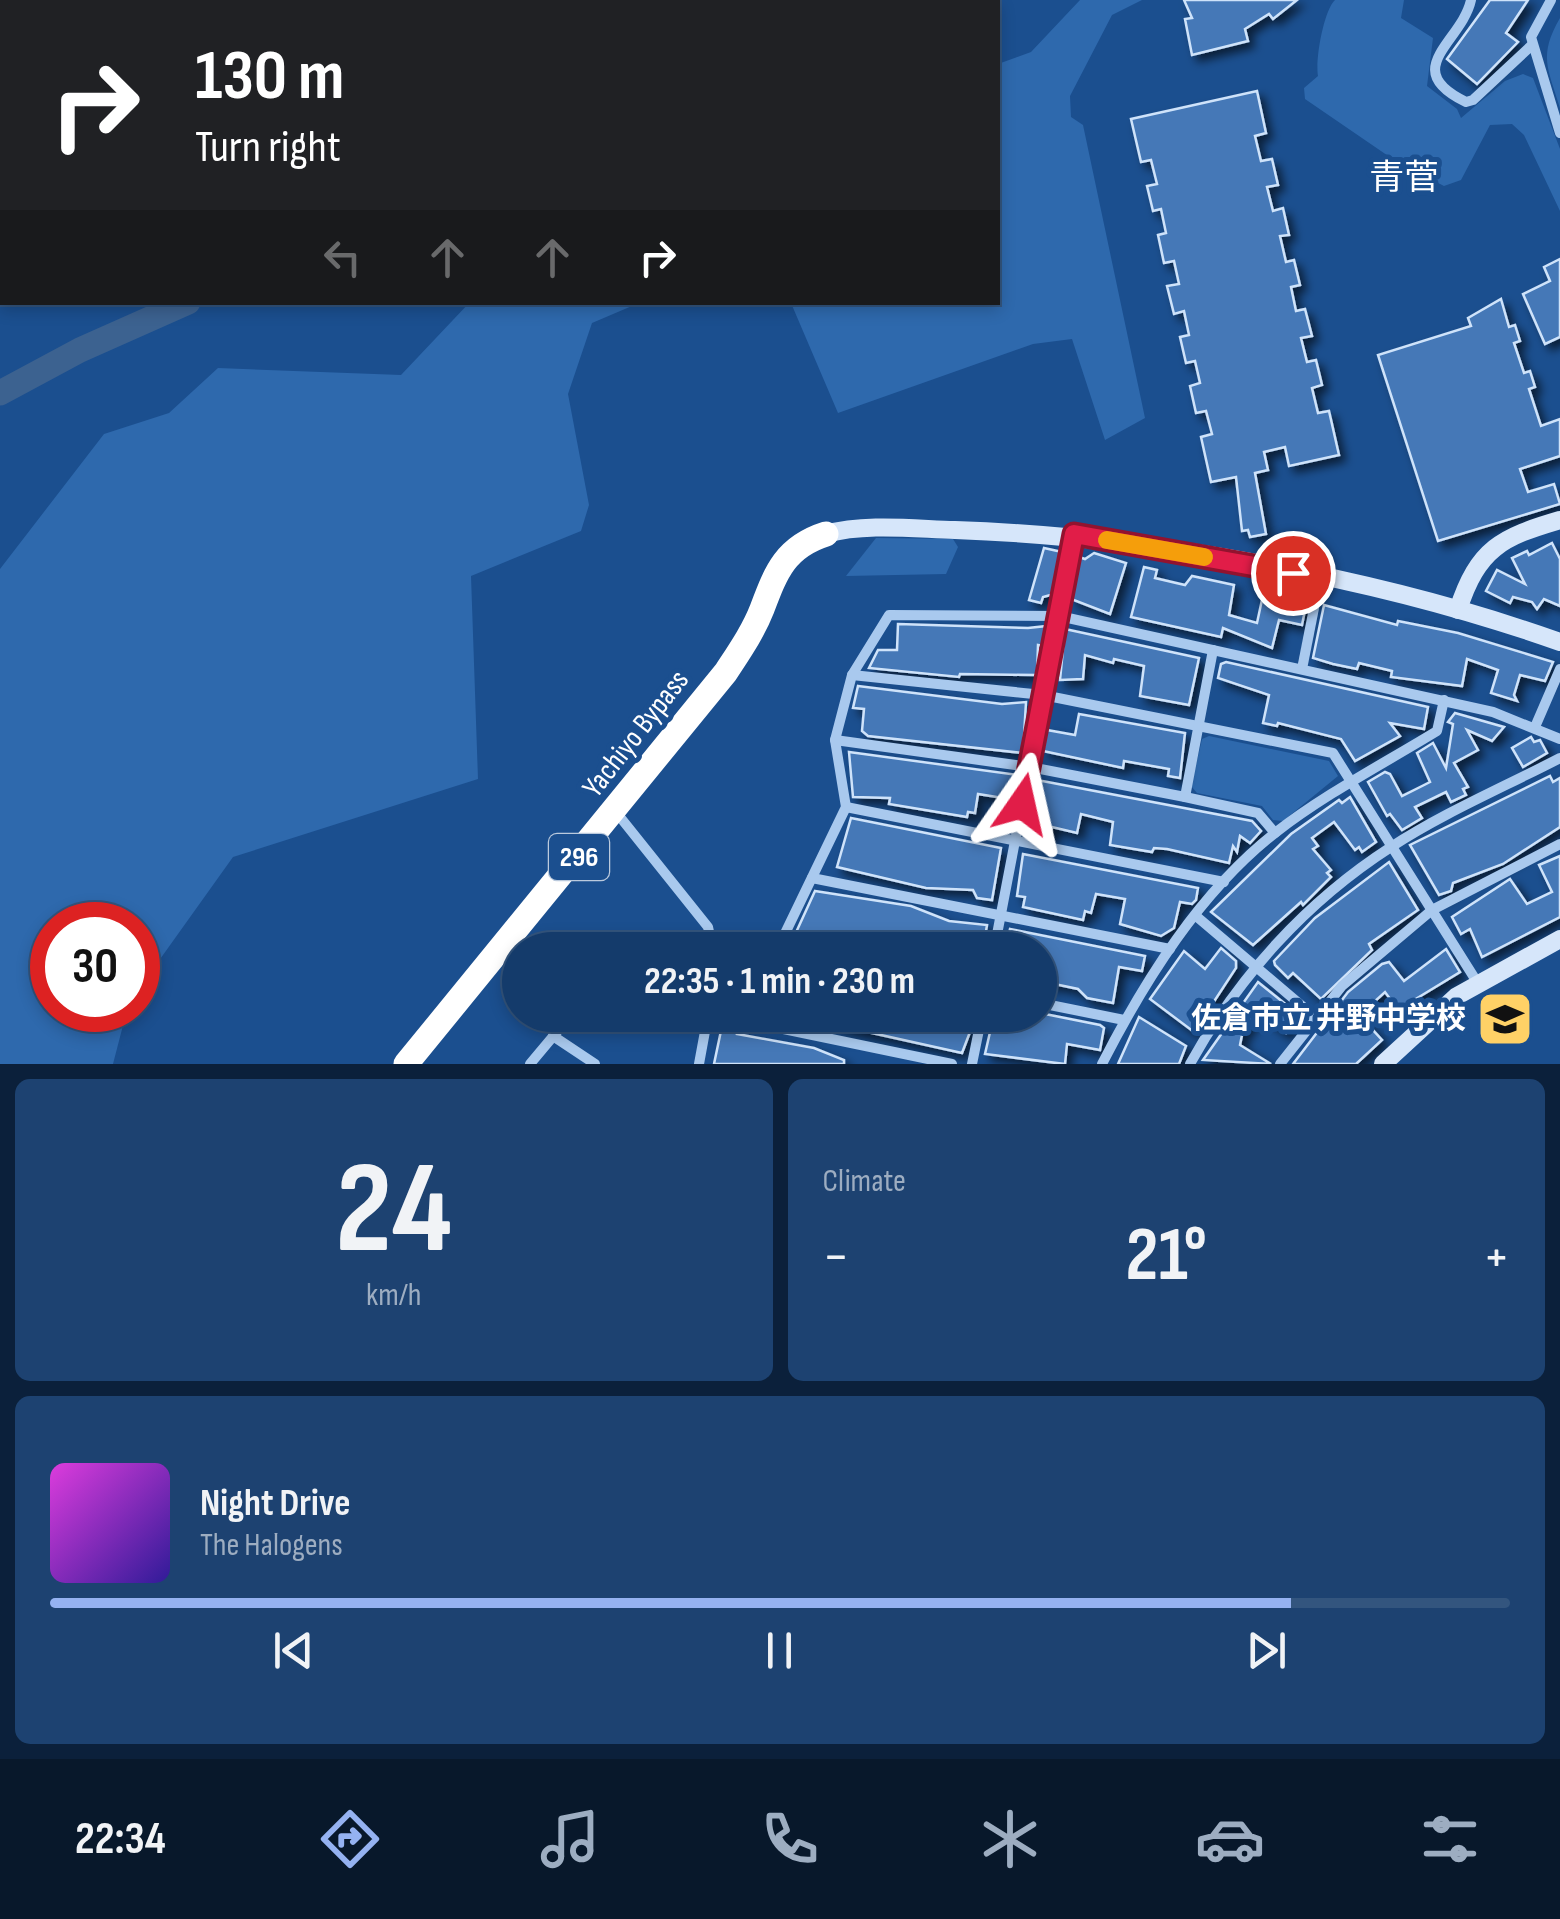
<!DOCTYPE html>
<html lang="en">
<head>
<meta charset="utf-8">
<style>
	:root { --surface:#143b6b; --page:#1d4271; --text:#f1f3f6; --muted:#9dadc1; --line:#33557e; --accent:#95b2f1 }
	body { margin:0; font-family:"Sofia Sans Condensed","Noto Sans JP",sans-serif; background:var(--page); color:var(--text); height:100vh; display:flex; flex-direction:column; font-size:38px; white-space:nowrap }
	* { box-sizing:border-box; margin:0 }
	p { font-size:32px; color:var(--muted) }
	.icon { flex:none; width:55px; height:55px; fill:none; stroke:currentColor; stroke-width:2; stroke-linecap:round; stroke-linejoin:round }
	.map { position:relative; height:1064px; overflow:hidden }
	.sheet { display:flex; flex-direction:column; gap:15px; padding:15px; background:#0b203b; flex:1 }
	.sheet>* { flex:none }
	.hud { position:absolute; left:0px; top:0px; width:1000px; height:305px; box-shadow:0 5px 15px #0003,0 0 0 2px var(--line); background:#202124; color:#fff; overflow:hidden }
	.speed { position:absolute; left:30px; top:902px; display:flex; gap:20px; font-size:50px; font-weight:700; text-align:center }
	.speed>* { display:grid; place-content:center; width:130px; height:130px; border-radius:50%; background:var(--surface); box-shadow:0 5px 15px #0003,0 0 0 2px var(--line); line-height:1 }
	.speed .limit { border:15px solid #d22; background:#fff; color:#111 }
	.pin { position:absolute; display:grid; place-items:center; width:85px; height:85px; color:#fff; margin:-42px; border:5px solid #fff; border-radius:50%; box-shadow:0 2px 10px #0007 }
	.me { position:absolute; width:110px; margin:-55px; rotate:11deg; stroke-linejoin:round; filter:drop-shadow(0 0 8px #0008) }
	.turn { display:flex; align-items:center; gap:35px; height:210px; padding:0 30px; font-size:45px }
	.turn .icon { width:130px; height:130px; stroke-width:2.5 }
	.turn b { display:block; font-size:70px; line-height:85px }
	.lanes { display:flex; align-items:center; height:95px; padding:0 30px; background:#0003; justify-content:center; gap:50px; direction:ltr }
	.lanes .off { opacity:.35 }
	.big { font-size:75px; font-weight:700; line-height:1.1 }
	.sheet .widget { flex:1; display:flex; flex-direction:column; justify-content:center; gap:15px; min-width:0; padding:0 35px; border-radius:15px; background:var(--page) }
	.sheet .dial { align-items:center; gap:0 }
	.dial b { font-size:130px; line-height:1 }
	.song { display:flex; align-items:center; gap:30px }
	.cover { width:120px; height:120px; border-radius:15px; background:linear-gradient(135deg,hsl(300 70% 55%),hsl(250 70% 35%)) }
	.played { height:10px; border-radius:5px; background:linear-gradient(90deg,var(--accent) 85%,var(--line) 85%) }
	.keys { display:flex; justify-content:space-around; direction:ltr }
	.heat { display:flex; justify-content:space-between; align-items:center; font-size:55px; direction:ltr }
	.sheet .tiles { flex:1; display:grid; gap:15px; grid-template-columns:1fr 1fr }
	.widget:last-child { grid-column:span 2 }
	.trip { position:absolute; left:502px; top:932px; width:555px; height:100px; border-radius:50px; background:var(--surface); box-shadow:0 5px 15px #0003,0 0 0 2px var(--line); font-weight:700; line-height:100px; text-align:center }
	.tabs { display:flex; height:160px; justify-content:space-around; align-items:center; background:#08182b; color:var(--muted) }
	.tabs .icon { width:70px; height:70px }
	.tabs .on { color:var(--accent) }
	.tabs b { font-size:45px; color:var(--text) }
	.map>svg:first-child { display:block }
</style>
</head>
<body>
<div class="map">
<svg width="1560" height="1064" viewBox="0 0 1560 1064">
	<defs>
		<filter id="shadow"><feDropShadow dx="6" dy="6" stdDeviation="5" flood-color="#0009"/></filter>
	</defs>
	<rect width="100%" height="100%" fill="#1b4f8f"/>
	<!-- green -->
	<g fill="#2e69ad">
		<polygon points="1080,0 1142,0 1112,15 1070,96 1071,117 1083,125 1145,418 1105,440 1072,339 1033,344 838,413 791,303 998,302 998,64 1031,52"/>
		<path d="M1335,0h69l-3,18 32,20 -6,48 30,23 4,9 44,-37 18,-7 10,4 27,71v62l-36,-76 -12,-11 -22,1 -29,55 -17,6 -47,-24 -92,-63 -1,-11 14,-12c-3,-17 6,-66 17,-76z"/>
		<path d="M1560,18v90c-12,-40 -22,-52 0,-90z"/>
		<polygon points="470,302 639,303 592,323 568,394 589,505 581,531 471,576 478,779 233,857 138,990 138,925 52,925 52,1010 127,1010 113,1064 0,1064 0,569 104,434 169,413 218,368 401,375"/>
		<polygon points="876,538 953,539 958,547 946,574 846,576"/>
		<polygon points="1209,736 1329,761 1338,776 1283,821 1273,820 1262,806 1197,793 1191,786 1202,739"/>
	</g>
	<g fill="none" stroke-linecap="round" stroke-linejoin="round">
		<!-- river -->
		<g stroke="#3c6290" stroke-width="25">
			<polyline points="785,2 790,0"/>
			<polyline points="0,393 80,350 188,302"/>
		</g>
	</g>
	<!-- building -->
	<g fill="#4478b7" stroke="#cfe3fa" stroke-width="2.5" filter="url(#shadow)">
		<polygon points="1184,0 1297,0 1273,19 1269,14 1245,29 1248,41 1192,55 1185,19 1192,18"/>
		<polygon points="1490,0 1528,0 1506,33 1518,42 1477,84 1447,59"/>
		<polygon points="1257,91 1266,133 1255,136 1261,161 1272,159 1278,185 1267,187 1273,211 1283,208 1289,235 1280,236 1286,262 1294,260 1300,285 1291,287 1296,311 1305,309 1312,336 1301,338 1307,362 1316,360 1322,385 1312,388 1318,413 1329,411 1339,455 1289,466 1285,447 1264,452 1268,470 1255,473 1266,534 1250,537 1248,530 1242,531 1236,477 1211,482 1201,437 1212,434 1206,411 1196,413 1190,386 1200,383 1195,361 1186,363 1180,337 1189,335 1184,311 1174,314 1167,286 1179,284 1174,261 1164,263 1158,235 1166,233 1161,209 1153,211 1147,186 1157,184 1151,160 1141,162 1131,119"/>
		<polygon points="1560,259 1560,337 1545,344 1523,294 1550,281 1544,267"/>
		<polygon points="1501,299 1509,327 1515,325 1520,341 1514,343 1524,373 1530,371 1535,387 1529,389 1541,426 1560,419 1560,456 1520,469 1528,492 1554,484 1560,504 1438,541 1378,355 1471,326 1468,318"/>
		<polygon points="1552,543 1560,559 1560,606 1544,599 1537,609 1532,602 1513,597 1510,603 1486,591 1497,570 1525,584 1512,558 1527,551 1529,555"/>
		<polygon points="1044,548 1062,552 1054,594 1043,597 1041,603 1029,600"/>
		<polygon points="1094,553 1126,563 1110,614 1071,599 1079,557 1085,559"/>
		<polygon points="1144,567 1157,570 1155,578 1185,585 1192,576 1234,585 1229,615 1257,623 1263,595 1307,600 1302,625 1279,620 1272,648 1223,628 1221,637 1131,617"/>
		<polygon points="1324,605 1397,625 1398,621 1458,633 1553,662 1545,681 1520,675 1514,695 1517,701 1491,693 1498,670 1467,659 1462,686 1391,677 1392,671 1359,663 1357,669 1333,664 1313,658"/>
		<polygon points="898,624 1028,628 1047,626 1044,646 1038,645 1037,675 960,674 959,677 869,668 878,650 897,650"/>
		<polygon points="1065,629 1199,658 1189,705 1140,696 1144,666 1114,659 1113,663 1085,655 1083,679 1060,680"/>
		<polygon points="1226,662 1428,707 1424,729 1390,723 1400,736 1355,761 1341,739 1278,723 1277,726 1263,723 1269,695 1218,678 1221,664"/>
		<polygon points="858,686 1002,704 1026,702 1023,753 868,736 862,731 864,709 853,708"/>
		<polygon points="1455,713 1504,727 1492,741 1467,730 1478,750 1454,763 1468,787 1463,789 1466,795 1451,802 1446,792 1415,807 1422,818 1402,830 1390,814 1387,816 1368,782 1385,772 1390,774 1402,796 1430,782 1417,753 1433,743 1446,768 1453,724 1448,722"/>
		<polygon points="1079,714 1185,733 1180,778 1168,776 1169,769 1124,761 1123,768 1043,751 1047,730 1075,735"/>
		<polygon points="1531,737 1534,742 1540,740 1547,753 1523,767 1512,748"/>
		<polygon points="849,752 1018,775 1015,796 1009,799 978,794 975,813 968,812 967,817 889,804 890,798 853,797"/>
		<polygon points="1550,776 1553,782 1560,778 1560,827 1503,864 1453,883 1451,891 1439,895 1410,845"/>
		<polygon points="1037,780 1252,821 1261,831 1250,843 1240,836 1237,852 1233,846 1229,863 1167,849 1154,848 1152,852 1110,845 1113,822 1081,814 1077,833 1052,827 1050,837 1028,829"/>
		<polygon points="1350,797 1376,842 1362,852 1359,847 1355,850 1334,822 1312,838 1318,846 1313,849 1331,870 1327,873 1331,877 1303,905 1301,902 1253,945 1211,912 1291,834 1339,800 1342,803"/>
		<polygon points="851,818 1001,848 992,900 977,898 973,890 926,888 837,867"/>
		<polygon points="1023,854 1198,888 1196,900 1192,904 1180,902 1174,928 1161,936 1120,924 1125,899 1096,894 1091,913 1085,911 1083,920 1023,907 1025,897 1017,896"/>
		<polygon points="1560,856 1560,917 1482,957 1470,929 1461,934 1452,917 1510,879 1527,904 1552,892 1539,865"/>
		<polygon points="1389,862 1418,910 1369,944 1372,950 1321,999 1293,973 1288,978 1275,965 1274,961 1315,918"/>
		<polygon points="815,891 911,906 949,921 987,925 983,950 849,950 793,939"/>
		<polygon points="1010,929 1145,956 1142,971 1119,967 1113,1003 1087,998 1078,989 1040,981 1040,950 1006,946"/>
		<polygon points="1221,948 1236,961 1236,968 1194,1032 1150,999 1184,951 1205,969"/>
		<polygon points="1446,949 1460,972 1414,1000 1417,1004 1402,1015 1385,992 1363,1012 1360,1016 1382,1040 1356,1064 1293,1064 1348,992 1382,964 1389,962 1404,981"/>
		<polygon points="1258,982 1299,1015 1286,1033 1258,1012 1242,1035 1240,1045 1271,1064 1203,1060"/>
		<polygon points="1040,1013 1100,1025 1104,1028 1100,1050 1067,1044 1065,1064 985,1054 994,1015"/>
		<polygon points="814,1015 881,1015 947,1027 949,1015 968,1015 966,1031 970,1032 962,1053 845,1027"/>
		<polygon points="1139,1017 1186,1046 1179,1064 1118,1064"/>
		<polygon points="722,1026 738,1030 737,1034 814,1048 844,1060 844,1064 714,1064"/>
	</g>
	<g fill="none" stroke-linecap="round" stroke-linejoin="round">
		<!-- lane -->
		<g stroke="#a9c9ee" stroke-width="6">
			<polyline points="525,2 529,0"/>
			<polyline points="0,253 2,252"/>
		</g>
		<!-- street -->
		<g stroke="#a9c9ee" stroke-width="10">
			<path d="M1471,0c-9,42 -73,69 -5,102l7,-2 59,-55"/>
			<polyline points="1551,0 1531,37 1560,133"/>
			<polyline points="1302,669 1316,598"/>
			<polyline points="852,675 1043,695 1333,753 1477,982"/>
			<polyline points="1535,727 1560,669"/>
			<polyline points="835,740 1030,767 1185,797 1258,813 1275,833"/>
			<polyline points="1185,797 1213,650"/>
			<polyline points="846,807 1224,882"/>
			<polyline points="616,812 708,927 713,950"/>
			<polyline points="812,878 1170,949"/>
			<polyline points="1196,916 1315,1017"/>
			<polyline points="777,950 846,807 835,740 852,675 889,615 1059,616 1493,712 1560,739"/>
			<polyline points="994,950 1074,535"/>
			<polyline points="1040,1003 1124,1020"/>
			<polyline points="715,1015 952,1064"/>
			<polyline points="553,1036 595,1064"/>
			<polyline points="530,1064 571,1015"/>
			<polyline points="699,1064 708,1015"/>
			<polyline points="972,1064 982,1015"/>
			<path d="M1102,1064c43,-84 98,-172 173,-231 50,-39 108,-69 162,-102l7,-31"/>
			<path d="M1190,1064c48,-87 117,-163 201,-217 52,-34 113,-60 169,-89"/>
			<polyline points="1280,1064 1342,986 1432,910 1560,844"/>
		</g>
		<!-- secondary -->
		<g stroke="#d6e6fa" stroke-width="18">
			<path d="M826,534c39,-11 89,-5 129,-4 196,7 419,46 605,112"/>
			<path d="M1458,610c20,-62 44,-73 102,-90"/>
			<polyline points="1383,1064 1457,996 1560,939"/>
		</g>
		<!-- highway -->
		<path stroke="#fff" stroke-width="25" d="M406,1064l320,-392c13,-20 27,-40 36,-63 14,-37 23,-62 64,-75"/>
	</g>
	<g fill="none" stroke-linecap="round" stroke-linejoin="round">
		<!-- route casing -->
		<g stroke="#92132f" stroke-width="25">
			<polyline id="route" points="1022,804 1074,534 1293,573"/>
		</g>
		<!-- route -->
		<use href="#route" stroke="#e11d48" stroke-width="18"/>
		<!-- slow -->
		<polyline stroke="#f59e0b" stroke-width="18" points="1107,540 1204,557"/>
	</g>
	<!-- icons -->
	<defs>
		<g id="school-square" transform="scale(2.875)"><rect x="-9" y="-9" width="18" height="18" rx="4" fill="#ffd166" stroke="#1b4f8f"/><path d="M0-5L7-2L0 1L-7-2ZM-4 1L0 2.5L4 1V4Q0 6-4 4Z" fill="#111"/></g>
	</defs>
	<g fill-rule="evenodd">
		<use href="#school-square" x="1505" y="1019"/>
	</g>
	<g text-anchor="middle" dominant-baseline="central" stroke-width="10" stroke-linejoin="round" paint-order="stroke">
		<!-- shield labels -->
		<rect fill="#1b4f8f" stroke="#bbcadd" stroke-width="2.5" x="549" y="834" width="60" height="46" rx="8"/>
		<g font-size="28" font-weight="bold" fill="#fff">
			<text x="579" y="857">296</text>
		</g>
		<!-- street labels -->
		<g font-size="30" fill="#fff" stroke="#1b4f8f">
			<text transform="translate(636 734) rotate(-52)">Yachiyo Bypass</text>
		</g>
		<!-- poi labels -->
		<g font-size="30" font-weight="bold" fill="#fff" stroke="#1b4f8f" text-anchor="end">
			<text x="1466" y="1019">佐倉市立 井野中学校</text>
		</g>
		<!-- quarter labels -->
		<g font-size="35" fill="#fff" stroke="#1b4f8f">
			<text x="1404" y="178">青菅</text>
		</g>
	</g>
</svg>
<div class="speed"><div class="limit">30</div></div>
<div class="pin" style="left:1293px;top:573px;background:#d93025"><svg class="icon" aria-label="arrive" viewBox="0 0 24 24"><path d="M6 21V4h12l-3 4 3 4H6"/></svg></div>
<svg class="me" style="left:1022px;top:804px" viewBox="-20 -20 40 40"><path d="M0-17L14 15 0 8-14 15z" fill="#e11d48" stroke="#fff" stroke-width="4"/></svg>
<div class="trip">22:35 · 1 min · 230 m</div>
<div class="hud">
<div class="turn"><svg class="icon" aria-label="right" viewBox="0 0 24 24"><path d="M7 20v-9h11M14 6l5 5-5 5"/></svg><div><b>130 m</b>Turn right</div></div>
<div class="lanes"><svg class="icon off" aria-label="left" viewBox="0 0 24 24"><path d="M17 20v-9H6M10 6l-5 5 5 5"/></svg><svg class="icon off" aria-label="ahead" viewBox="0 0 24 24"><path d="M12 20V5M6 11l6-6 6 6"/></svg><svg class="icon off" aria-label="ahead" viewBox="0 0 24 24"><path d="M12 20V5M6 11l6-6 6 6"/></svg><svg class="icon" aria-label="right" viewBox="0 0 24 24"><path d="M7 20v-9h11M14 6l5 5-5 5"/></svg></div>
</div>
</div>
<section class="sheet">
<div class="tiles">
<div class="widget dial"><b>24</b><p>km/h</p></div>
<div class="widget"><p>Climate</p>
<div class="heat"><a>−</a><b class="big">21°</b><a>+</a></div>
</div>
<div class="widget">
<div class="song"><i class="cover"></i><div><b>Night Drive</b><p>The Halogens</p></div></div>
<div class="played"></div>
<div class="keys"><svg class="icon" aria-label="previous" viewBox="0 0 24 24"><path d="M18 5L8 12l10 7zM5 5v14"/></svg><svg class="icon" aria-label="pause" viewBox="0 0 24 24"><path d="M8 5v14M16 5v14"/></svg><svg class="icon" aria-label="next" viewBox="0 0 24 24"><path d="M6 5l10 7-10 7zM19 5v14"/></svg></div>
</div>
</div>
</section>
<nav class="tabs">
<b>22:34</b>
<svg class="icon on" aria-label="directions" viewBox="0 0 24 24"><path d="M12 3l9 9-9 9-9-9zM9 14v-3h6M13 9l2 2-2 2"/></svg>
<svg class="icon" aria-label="music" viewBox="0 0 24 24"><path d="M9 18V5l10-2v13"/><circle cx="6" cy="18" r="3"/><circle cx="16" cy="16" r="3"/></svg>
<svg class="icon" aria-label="phone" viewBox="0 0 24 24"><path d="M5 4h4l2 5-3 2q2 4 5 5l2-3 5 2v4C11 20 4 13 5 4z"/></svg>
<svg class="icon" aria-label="climate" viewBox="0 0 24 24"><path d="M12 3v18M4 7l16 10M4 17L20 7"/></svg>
<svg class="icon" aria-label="car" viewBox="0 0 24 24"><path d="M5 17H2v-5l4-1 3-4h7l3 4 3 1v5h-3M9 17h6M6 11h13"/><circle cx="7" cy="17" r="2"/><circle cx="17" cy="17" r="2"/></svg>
<svg class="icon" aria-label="filters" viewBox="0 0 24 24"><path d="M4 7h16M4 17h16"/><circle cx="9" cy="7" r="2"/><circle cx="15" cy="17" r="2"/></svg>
</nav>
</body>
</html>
